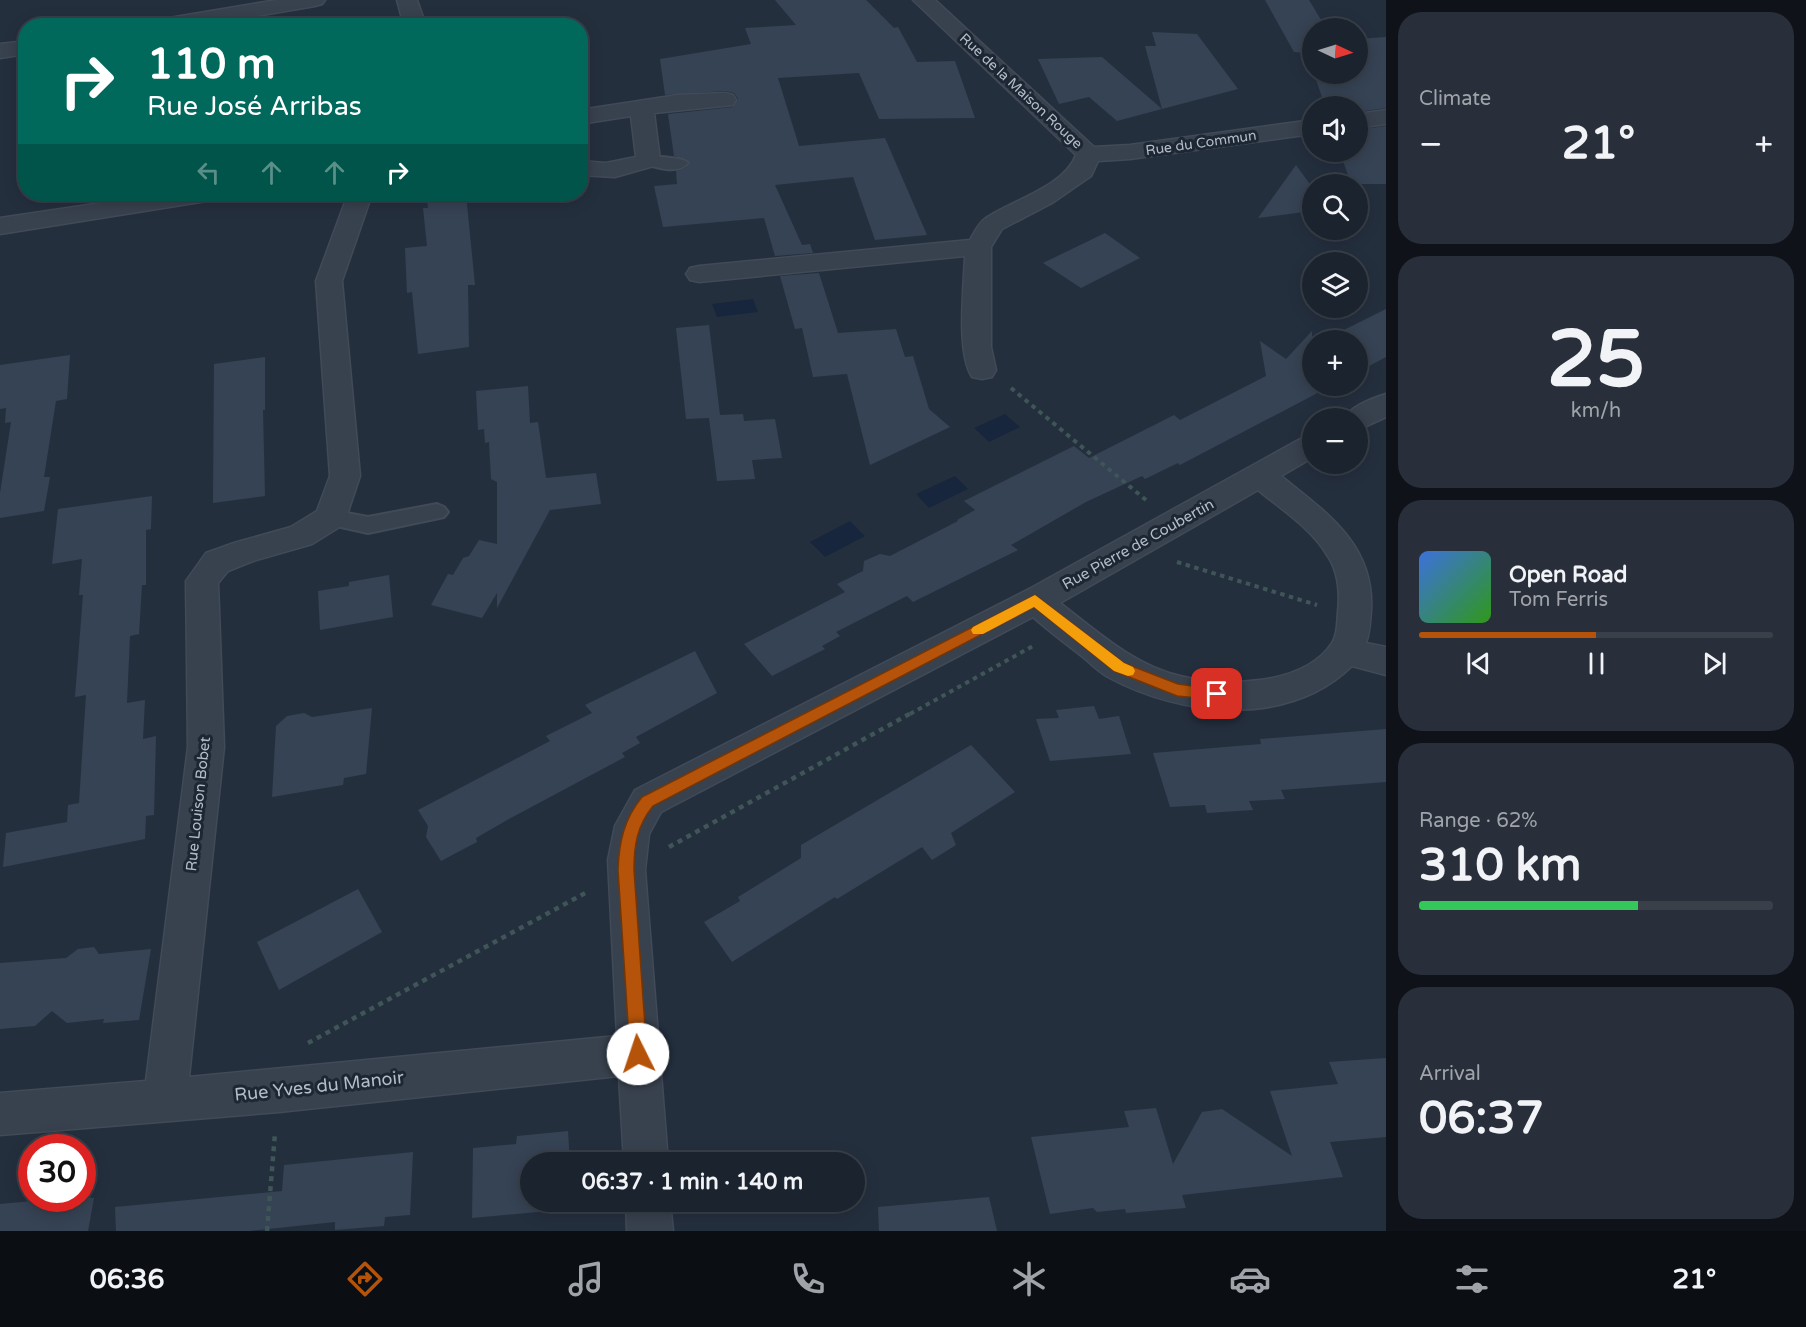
<!DOCTYPE html>
<html lang="en">
<head>
<meta charset="utf-8">
<style>
	:root { --surface:#1b232e; --page:#282f3a; --text:#f1f3f6; --muted:#a0a4aa; --line:#39404a; --accent:#b45309 }
	body { margin:0; font-family:"Varela Round",sans-serif; background:var(--page); color:var(--text); height:100vh; display:flex; flex-direction:column; font-size:22px; white-space:nowrap }
	* { box-sizing:border-box; margin:0 }
	p { font-size:20px; color:var(--muted) }
	.icon { flex:none; width:33px; height:33px; fill:none; stroke:currentColor; stroke-width:2; stroke-linecap:round; stroke-linejoin:round }
	.map { position:relative; flex:1; overflow:hidden }
	.side { display:flex; flex-direction:column; gap:12px; padding:12px; background:#0f1319; width:420px }
	.side>* { flex:none }
	.top-card { position:absolute; left:18px; top:18px; width:570px; height:183px; border-radius:24px; box-shadow:0 3px 15px #0003,0 0 0 2px var(--line); background:#00695c; color:#fff; overflow:hidden }
	.needle { width:39px; rotate:94deg }
	.controls { position:absolute; left:1302px; top:18px; display:grid; gap:12px }
	.controls a { display:grid; place-items:center; width:66px; height:66px; border-radius:50%; background:var(--surface); box-shadow:0 3px 15px #0003,0 0 0 2px var(--line); font-size:30px }
	.speed { position:absolute; left:18px; top:1134px; display:flex; gap:12px; font-size:30px; font-weight:700; text-align:center }
	.speed>* { display:grid; place-content:center; width:78px; height:78px; border-radius:50%; background:var(--surface); box-shadow:0 3px 15px #0003,0 0 0 2px var(--line); line-height:1 }
	.speed .limit { border:9px solid #d22; background:#fff; color:#111 }
	.pin { position:absolute; display:grid; place-items:center; width:51px; height:51px; color:#fff; margin:-26px; border-radius:12px; box-shadow:0 3px 9px #0006 }
	.me { position:absolute; width:66px; margin:-33px; rotate:356deg; stroke-linejoin:round; filter:drop-shadow(0 0 4px #0008) }
	.turn { display:flex; align-items:center; gap:21px; height:126px; padding:0 30px; font-size:27px }
	.turn .icon { width:78px; height:78px; stroke-width:2.5 }
	.turn b { display:block; font-size:42px; line-height:51px }
	.lanes { display:flex; align-items:center; height:57px; padding:0 30px; background:#0003; justify-content:center; gap:30px; direction:ltr }
	.lanes .off { opacity:.35 }
	.big { font-size:45px; font-weight:800; line-height:1.1 }
	.side .widget { flex:1; display:flex; flex-direction:column; justify-content:center; gap:9px; min-width:0; padding:0 21px; border-radius:24px; background:var(--page) }
	.side .dial { align-items:center; gap:0 }
	.dial b { font-size:78px; line-height:1 }
	.song { display:flex; align-items:center; gap:18px }
	.cover { width:72px; height:72px; border-radius:9px; background:linear-gradient(135deg,hsl(220 70% 55%),hsl(110 70% 35%)) }
	.played { height:6px; border-radius:3px; background:linear-gradient(90deg,var(--accent) 50%,var(--line) 50%) }
	.keys { display:flex; justify-content:space-around; direction:ltr }
	.heat { display:flex; justify-content:space-between; align-items:center; font-size:33px; direction:ltr }
	.charge { height:9px; border-radius:4px; background:linear-gradient(90deg,#34c759 62%,var(--line) 0) }
	.trip { position:absolute; left:520px; top:1152px; width:345px; height:60px; border-radius:30px; background:var(--surface); box-shadow:0 3px 15px #0003,0 0 0 2px var(--line); font-weight:800; line-height:60px; text-align:center }
	.tabs { display:flex; height:96px; justify-content:space-around; align-items:center; background:#0b0e12; color:var(--muted) }
	.tabs .icon { width:42px; height:42px }
	.tabs .current { color:var(--accent) }
	.tabs b { font-size:27px; color:var(--text) }
	main { display:flex; flex:1; min-height:0 }
	.map>svg:first-child { display:block }
</style>
</head>
<body>
<main>
<div class="map">
<svg width="1386" height="1231" viewBox="0 0 1386 1231">
	<rect width="100%" height="100%" fill="#242f3e"/>
	<!-- water -->
	<g fill="#17263c">
		<polygon points="753,299 758,312 717,317 712,304"/>
		<polygon points="1005,414 1020,427 989,442 974,428"/>
		<polygon points="955,476 968,489 929,508 916,494"/>
		<polygon points="850,521 865,536 825,557 810,542"/>
	</g>
	<!-- building -->
	<g fill="#364354">
		<polygon points="775,0 866,0 894,28 898,27 917,62 955,61 975,118 879,119 859,73 778,78 799,146 885,138 927,235 875,240 853,177 775,185 802,245 810,244 813,253 775,256 764,218 663,227 654,186 677,184 676,171 685,168 690,163 686,159 674,156 668,114 733,107 738,99 734,93 725,91 665,95 660,59 751,44 745,28 796,25"/>
		<polygon points="1265,0 1309,0 1326,28 1312,28 1312,69 1307,53 1294,52"/>
		<polygon points="1152,32 1197,34 1238,89 1162,109 1145,46 1156,46"/>
		<polygon points="1386,37 1386,108 1358,112 1358,106 1325,106 1314,74 1358,74 1358,39"/>
		<polygon points="1102,57 1162,109 1117,121 1089,97 1059,104 1038,59"/>
		<polygon points="1386,126 1386,184 1351,184 1340,152 1358,152 1358,130"/>
		<polygon points="1296,165 1312,187 1312,211 1258,218"/>
		<polygon points="426,194 466,194 475,285 468,285 469,347 418,354 412,292 407,293 405,248 427,246 423,208 428,208"/>
		<polygon points="1105,233 1140,258 1081,288 1043,263"/>
		<polygon points="819,273 838,333 896,329 905,357 913,356 929,409 950,427 870,465 847,374 813,377 802,328 795,329 780,276"/>
		<polygon points="1386,309 1386,357 1358,372 1358,340 1324,340"/>
		<polygon points="709,325 720,415 743,414 744,421 775,419 782,458 752,460 755,479 717,481 709,418 686,419 676,328"/>
		<polygon points="1312,331 1312,386 1331,386 1180,465 1178,463 1145,479 1142,476 1086,502 1011,545 1018,550 913,602 907,596 836,632 840,636 822,646 825,649 772,676 744,644 845,592 837,584 863,571 864,561 880,554 890,556 958,521 957,520 975,510 964,501 1074,446 1089,458 1174,415 1180,420 1266,376 1260,341 1286,359"/>
		<polygon points="70,355 67,399 56,401 44,477 50,477 44,511 0,518 0,493 11,422 5,423 6,408 0,409 0,365"/>
		<polygon points="265,357 265,410 263,410 265,496 213,503 214,364"/>
		<polygon points="528,386 530,423 538,422 546,478 596,473 601,504 550,510 497,608 497,593 482,618 431,605 448,574 453,575 463,558 469,556 479,540 497,544 497,482 491,479 489,442 485,443 484,429 478,430 476,391"/>
		<polygon points="152,496 151,529 146,530 146,585 142,585 139,634 130,636 127,703 145,700 143,739 156,736 154,815 146,816 145,839 3,867 6,833 67,822 68,805 79,803 86,695 75,697 83,595 79,595 82,559 52,564 58,509"/>
		<polygon points="389,575 393,617 320,630 318,591 349,586 349,582"/>
		<polygon points="695,651 717,693 636,737 640,743 622,753 625,757 509,819 476,838 477,842 441,861 426,837 428,826 418,810 550,741 546,736 592,713 585,705"/>
		<polygon points="1094,706 1099,719 1119,716 1131,754 1050,761 1036,719 1059,718 1056,710"/>
		<polygon points="372,708 366,774 344,778 343,785 272,797 276,726 287,716 304,713 312,717"/>
		<polygon points="1386,729 1386,782 1281,790 1285,799 1249,801 1253,810 1207,813 1205,805 1170,807 1153,753 1261,744 1260,739"/>
		<polygon points="971,745 1015,792 951,833 956,845 932,860 922,847 837,899 835,897 732,962 704,922 740,901 738,897 801,858 801,845"/>
		<polygon points="358,889 382,932 279,990 257,942"/>
		<polygon points="94,947 99,954 151,949 139,1020 103,1023 104,1019 67,1023 52,1011 35,1026 0,1029 0,963 66,958 78,949"/>
		<polygon points="1386,1058 1386,1137 1330,1142 1343,1177 1182,1195 1186,1208 1126,1213 1125,1209 1097,1212 1093,1208 1050,1214 1031,1137 1129,1127 1124,1111 1156,1108 1173,1164 1202,1112 1222,1109 1292,1156 1270,1091 1338,1084 1329,1062"/>
		<polygon points="568,1131 570,1162 531,1162 531,1202 571,1202 572,1209 472,1218 473,1148 516,1144 517,1136"/>
		<polygon points="413,1152 410,1215 385,1217 384,1226 335,1230 335,1222 250,1231 116,1231 115,1207 282,1191 284,1165"/>
		<polygon points="989,1197 997,1231 879,1231 878,1207"/>
		<polygon points="65,1198 94,1198 88,1231 0,1231 0,1204"/>
	</g>
	<g fill="none" stroke-linecap="round" stroke-linejoin="round">
		<!-- lane casing -->
		<g stroke="#414a57" stroke-width="4">
			<g id="lane">
				<path d="M648,155c11,3 35,2 40,8 -11,12 -32,4 -46,0l-2,-3 2,-3z"/>
				<polygon points="437,504 444,507 448,512 444,517 368,533 323,523 319,518 323,513 330,510 368,517"/>
			</g>
		</g>
		<!-- street casing -->
		<g stroke="#414a57" stroke-width="3">
			<g id="street">
				<polygon points="277,0 325,0 322,4 315,6 199,26 147,26 149,21 157,20"/>
				<polygon points="397,0 417,0 426,26 404,26"/>
				<path d="M913,0h22l159,147 36,-2 182,-25v14l-182,25 -32,2 -7,15 -39,27 -50,26 -11,18v100l5,23 -4,7 -10,2 -10,-2c-16,-25 -8,-90 -7,-121l-266,26 -9,-2 -4,-6 4,-6 9,-2 271,-26c4,-7 9,-18 16,-22 26,-18 78,-31 90,-63z"/>
				<polygon points="26,41 26,54 0,58 0,44"/>
				<polygon points="725,93 733,95 736,100 733,105 654,113 660,160 657,165 615,177 580,175 580,161 606,163 636,157 631,116 580,124 580,110 678,95"/>
				<polygon points="1386,110 1386,124 1358,128 1358,114"/>
				<polygon points="162,194 219,194 216,199 207,201 0,234 0,218"/>
				<path d="M348,194h24l-30,87 18,195 -14,42 -5,8 -29,18 -59,17 -25,10 -10,12 6,164 -35,330 428,-41 -9,-176 7,-34 20,-36 396,-202 271,-150 10,-3v23l-31,18c46,37 94,69 90,135 -1,11 -1,21 -5,32l20,4v28l-34,-9c-64,62 -170,51 -244,11 -9,-5 -17,-13 -25,-20 -17,-13 -34,-26 -50,-40l-372,195 -12,22 -4,36 23,292h-44l-5,-86 -340,36 -279,23v-42l146,-12 42,-334 -2,-166 20,-28 28,-10 57,-16 26,-16 13,-35 -14,-195zM1258,490c23,19 53,38 69,65 12,17 13,37 11,57 -1,10 0,22 -6,31 -28,43 -108,44 -152,33 -47,-11 -83,-45 -120,-73z"/>
				<path d="M1386,394v23l-28,13v-12h-14c8,-12 29,-20 42,-24z"/>
				<polygon points="626,1202 670,1202 673,1231 627,1231"/>
			</g>
		</g>
		<!-- path-far1 -->
		<g stroke="#3f5557" stroke-width="4" stroke-dasharray="4.5 4.5" stroke-linecap="butt">
			<polyline points="1011,388 1146,500"/>
			<polyline points="1177,562 1317,605"/>
			<polyline points="910,714 1033,646"/>
		</g>
		<!-- path -->
		<g stroke="#3f5557" stroke-width="4.5" stroke-dasharray="5 5" stroke-linecap="butt">
			<polyline points="669,847 913,712"/>
			<polyline points="308,1043 589,891"/>
			<polyline points="267,1231 275,1133"/>
		</g>
		<!-- lane -->
		<use href="#lane" fill="#38414e" fill-rule="evenodd"/>
		<!-- street -->
		<use href="#street" fill="#38414e" fill-rule="evenodd"/>
	</g>
	<!-- route -->
	<path fill="#b45309" stroke="#753606" stroke-width="1.5" d="M1035,595l89,68 54,21 44,6 3,4 -3,4 -5,2 -40,-4 -63,-25 -80,-64 -381,199c-16,20 -19,39 -19,64l13,184 -3,6 -6,2 -6,-2 -2,-6 -12,-184c1,-28 6,-51 24,-73z"/>
	<!-- slow -->
	<polygon fill="#f59e0b" points="1035,595 1124,663 1133,667 1135,671 1133,675 1128,676 1114,671 1034,607 983,634 973,634 971,630 973,627"/>
	<g text-anchor="middle" dominant-baseline="central" stroke-width="6" stroke-linejoin="round" paint-order="stroke">
		<!-- far-street labels -->
		<g font-size="14" fill="#b4bcc9" stroke="#1d2633">
			<text transform="translate(1021 91) rotate(43)">Rue de la Maison Rouge</text>
			<text transform="translate(1201 143) rotate(-8)">Rue du Commun</text>
		</g>
		<!-- street labels -->
		<g font-size="15" fill="#b4bcc9" stroke="#1d2633">
			<text transform="translate(1138 544) rotate(-29)">Rue Pierre de Coubertin</text>
			<text transform="translate(198 804) rotate(-84)">Rue Louison Bobet</text>
		</g>
		<!-- near-street labels -->
		<g font-size="18" fill="#b4bcc9" stroke="#1d2633">
			<text transform="translate(319 1086) rotate(-6)">Rue Yves du Manoir</text>
		</g>
	</g>
</svg>
<div class="controls">
<a><svg class="needle" viewBox="-14 -14 28 28"><path d="M0-13l5 13h-10z" fill="#e53935"/><path d="M0 13l5-13h-10z" fill="#a0a4aa"/></svg></a>
<a><svg class="icon" aria-label="sound" viewBox="0 0 24 24"><path d="M4 9h4l5-4v14l-5-4H4zM17 9q2 3 0 6"/></svg></a>
<a><svg class="icon" aria-label="search" viewBox="0 0 24 24"><circle cx="10" cy="10" r="6"/><path d="M15 15l6 6"/></svg></a>
<a><svg class="icon" aria-label="layers" viewBox="0 0 24 24"><path d="M12 4l9 5-9 5-9-5zM3 14l9 5 9-5"/></svg></a>
<a>+</a>
<a>−</a>
</div>
<div class="speed"><div class="limit">30</div></div>
<div class="pin" style="left:1217px;top:694px;background:#d93025"><svg class="icon" aria-label="arrive" viewBox="0 0 24 24"><path d="M6 21V4h12l-3 4 3 4H6"/></svg></div>
<svg class="me" style="left:638px;top:1054px" viewBox="-20 -20 40 40"><circle r="19" fill="#fff"/><path d="M0-13L10 11 0 6-10 11z" fill="#b45309"/></svg>
<div class="trip">06:37 · 1 min · 140 m</div>
<div class="top-card">
<div class="turn"><svg class="icon" aria-label="right" viewBox="0 0 24 24"><path d="M7 20v-9h11M14 6l5 5-5 5"/></svg><div><b>110 m</b>Rue José Arribas</div></div>
<div class="lanes"><svg class="icon off" aria-label="left" viewBox="0 0 24 24"><path d="M17 20v-9H6M10 6l-5 5 5 5"/></svg><svg class="icon off" aria-label="ahead" viewBox="0 0 24 24"><path d="M12 20V5M6 11l6-6 6 6"/></svg><svg class="icon off" aria-label="ahead" viewBox="0 0 24 24"><path d="M12 20V5M6 11l6-6 6 6"/></svg><svg class="icon" aria-label="right" viewBox="0 0 24 24"><path d="M7 20v-9h11M14 6l5 5-5 5"/></svg></div>
</div>
</div>
<section class="side">
<div class="widget"><p>Climate</p>
<div class="heat"><a>−</a><b class="big">21°</b><a>+</a></div>
</div>
<div class="widget dial"><b>25</b><p>km/h</p></div>
<div class="widget">
<div class="song"><i class="cover"></i><div><b>Open Road</b><p>Tom Ferris</p></div></div>
<div class="played"></div>
<div class="keys"><svg class="icon" aria-label="previous" viewBox="0 0 24 24"><path d="M18 5L8 12l10 7zM5 5v14"/></svg><svg class="icon" aria-label="pause" viewBox="0 0 24 24"><path d="M8 5v14M16 5v14"/></svg><svg class="icon" aria-label="next" viewBox="0 0 24 24"><path d="M6 5l10 7-10 7zM19 5v14"/></svg></div>
</div>
<div class="widget"><p>Range · 62%</p><b class="big">310 km</b><div class="charge"></div></div>
<div class="widget"><p>Arrival</p><b class="big">06:37</b></div>
</section>
</main>
<nav class="tabs">
<b>06:36</b>
<svg class="icon current" aria-label="directions" viewBox="0 0 24 24"><path d="M12 3l9 9-9 9-9-9zM9 14v-3h6M13 9l2 2-2 2"/></svg>
<svg class="icon" aria-label="music" viewBox="0 0 24 24"><path d="M9 18V5l10-2v13"/><circle cx="6" cy="18" r="3"/><circle cx="16" cy="16" r="3"/></svg>
<svg class="icon" aria-label="phone" viewBox="0 0 24 24"><path d="M5 4h4l2 5-3 2q2 4 5 5l2-3 5 2v4C11 20 4 13 5 4z"/></svg>
<svg class="icon" aria-label="climate" viewBox="0 0 24 24"><path d="M12 3v18M4 7l16 10M4 17L20 7"/></svg>
<svg class="icon" aria-label="car" viewBox="0 0 24 24"><path d="M5 17H2v-5l4-1 3-4h7l3 4 3 1v5h-3M9 17h6M6 11h13"/><circle cx="7" cy="17" r="2"/><circle cx="17" cy="17" r="2"/></svg>
<svg class="icon" aria-label="filters" viewBox="0 0 24 24"><path d="M4 7h16M4 17h16"/><circle cx="9" cy="7" r="2"/><circle cx="15" cy="17" r="2"/></svg>
<b>21°</b>
</nav>
</body>
</html>
